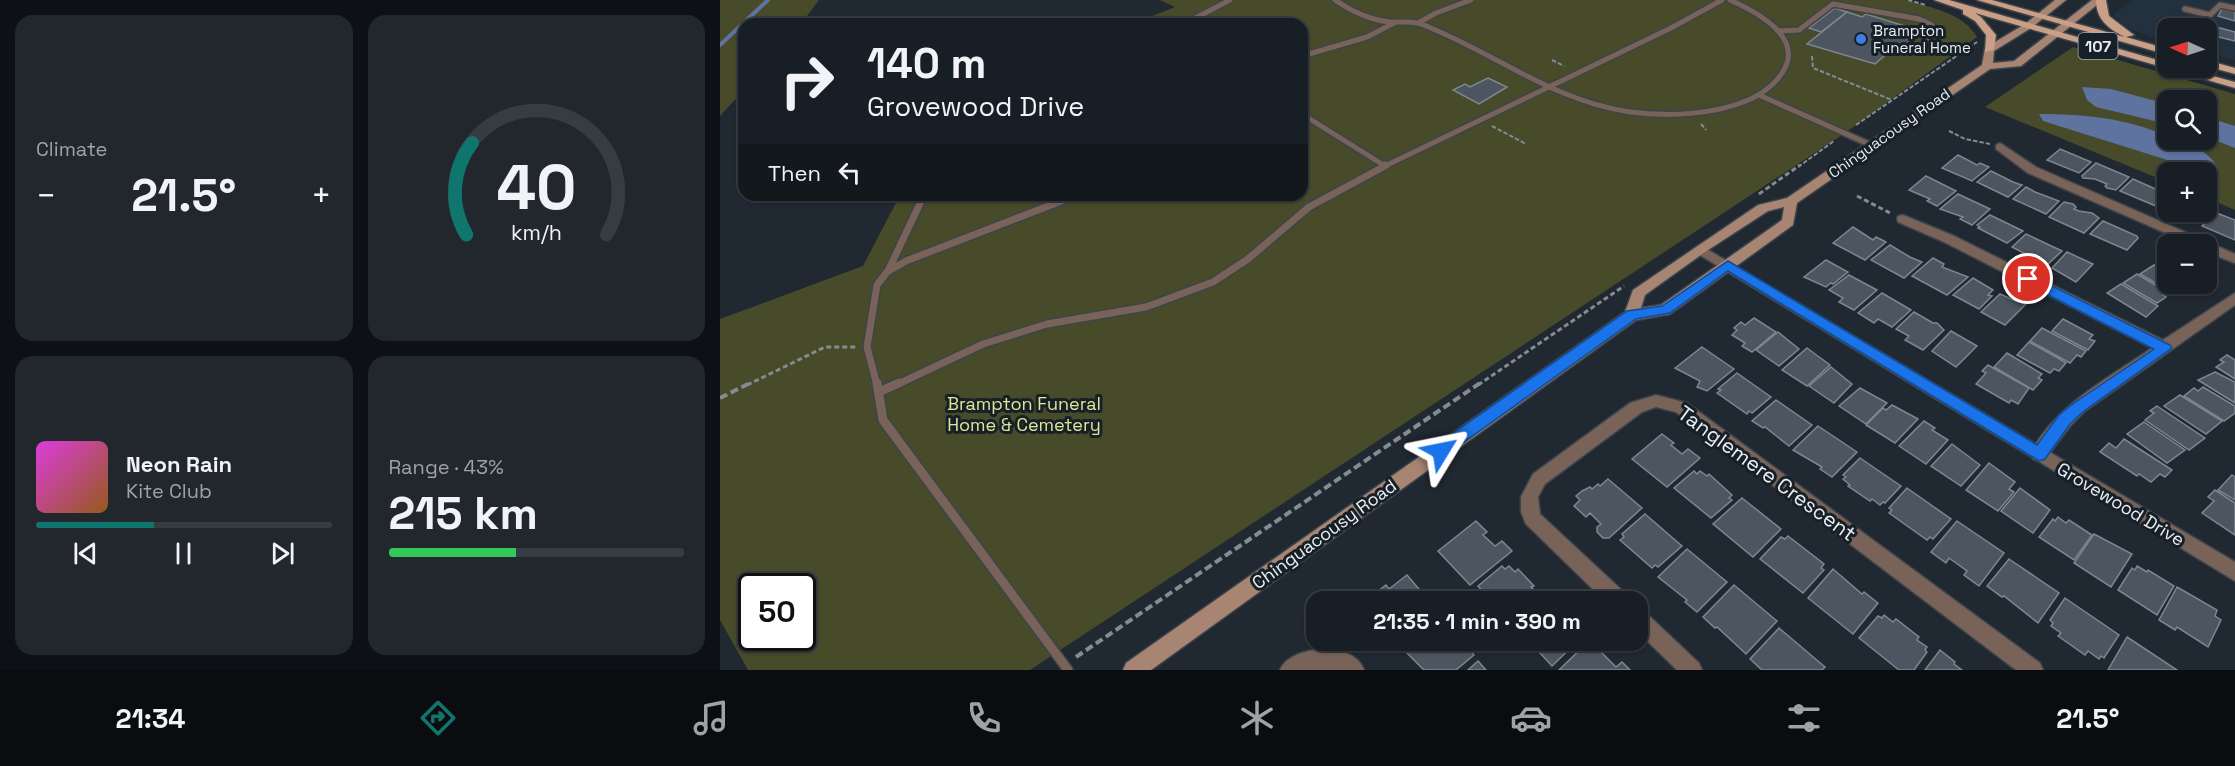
<!DOCTYPE html>
<html lang="en">
<head>
<meta charset="utf-8">
<style>
	:root { --surface:#181e25; --page:#21272d; --text:#f1f3f6; --muted:#9fa2a7; --line:#363c42; --accent:#0f766e }
	body { margin:0; font-family:"Space Grotesk",sans-serif; background:var(--page); color:var(--text); height:100vh; display:flex; flex-direction:column; font-size:22px; white-space:nowrap }
	* { box-sizing:border-box; margin:0 }
	p { font-size:20px; color:var(--muted) }
	.icon { flex:none; width:33px; height:33px; fill:none; stroke:currentColor; stroke-width:2; stroke-linecap:round; stroke-linejoin:round }
	.map { position:relative; flex:1; overflow:hidden }
	.details { display:flex; flex-direction:column; gap:15px; padding:15px; background:#0d1014; width:720px }
	.details>* { flex:none }
	.banner { position:absolute; left:18px; top:18px; width:570px; height:183px; border-radius:18px; box-shadow:0 2px 4px #0004,0 0 0 2px var(--line); background:#181e25; color:var(--text); overflow:hidden }
	.needle { width:39px; rotate:273deg }
	.fabs { position:absolute; left:1437px; top:18px; display:grid; gap:12px }
	.fabs a { display:grid; place-items:center; width:60px; height:60px; border-radius:12px; background:var(--surface); box-shadow:0 2px 4px #0004,0 0 0 2px var(--line); font-size:30px }
	.speed { position:absolute; left:18px; top:573px; display:flex; gap:12px; font-size:30px; font-weight:700; text-align:center }
	.speed>* { display:grid; place-content:center; width:78px; height:78px; border-radius:50%; background:var(--surface); box-shadow:0 2px 4px #0004,0 0 0 2px var(--line); line-height:1 }
	.speed .limit { border:3px solid #111; border-radius:9px; background:#fff; color:#111 }
	.pin { position:absolute; display:grid; place-items:center; width:51px; height:51px; color:#fff; margin:-26px; border:3px solid #fff; border-radius:50%; box-shadow:0 2px 6px #0007 }
	.me { position:absolute; width:66px; margin:-33px; rotate:55deg; stroke-linejoin:round; filter:drop-shadow(0 0 4px #0008) }
	.turn { display:flex; align-items:center; gap:21px; height:126px; padding:0 30px; font-size:27px }
	.turn .icon { width:78px; height:78px; stroke-width:2.5 }
	.turn b { display:block; font-size:42px; line-height:51px }
	.then { display:flex; align-items:center; height:57px; padding:0 30px; background:#0003; gap:12px; font-size:22px }
	.big { font-size:45px; font-weight:600; line-height:1.1 }
	.details .tile { flex:1; display:flex; flex-direction:column; justify-content:center; gap:9px; min-width:0; padding:0 21px; border-radius:18px; background:var(--page) }
	.details .dial { align-items:center; gap:0 }
	.dial svg { height:156px; overflow:visible; fill:none; stroke:var(--line); stroke-width:7; stroke-linecap:round; text-anchor:middle }
	.dial text { fill:var(--text); stroke:none }
	.song { display:flex; align-items:center; gap:18px }
	.cover { width:72px; height:72px; border-radius:9px; background:linear-gradient(135deg,hsl(300 70% 55%),hsl(30 70% 35%)) }
	.played { height:6px; border-radius:3px; background:linear-gradient(90deg,var(--accent) 40%,var(--line) 40%) }
	.keys { display:flex; justify-content:space-around; direction:ltr }
	.heat { display:flex; justify-content:space-between; align-items:center; font-size:33px; direction:ltr }
	.charge { height:9px; border-radius:4px; background:linear-gradient(90deg,#34c759 43%,var(--line) 0) }
	.details .tiles { flex:1; display:grid; gap:15px; grid-template-columns:repeat(2,1fr) }
	.trip { position:absolute; left:586px; top:591px; width:342px; height:60px; border-radius:18px; background:var(--surface); box-shadow:0 2px 4px #0004,0 0 0 2px var(--line); font-weight:600; line-height:60px; text-align:center }
	.tab-bar { display:flex; height:96px; justify-content:space-around; align-items:center; background:#0a0c0f; color:var(--muted) }
	.tab-bar .icon { width:42px; height:42px }
	.tab-bar .active { color:var(--accent) }
	.tab-bar b { font-size:27px; color:var(--text) }
	main { display:flex; flex:1; min-height:0 }
	.map>svg:first-child { display:block }
</style>
</head>
<body>
<main>
<section class="details">
<div class="tiles">
<div class="tile"><p>Climate</p>
<div class="heat"><a>−</a><b class="big">21.5°</b><a>+</a></div>
</div>
<div class="tile dial"><svg viewBox="0 0 100 80">
<path d="M14 69A42 42 0 1 1 86 69"/>
<path d="M14 69A42 42 0 0 1 17 22" stroke="#0f766e"/>
<text x="50" y="56" font-size="32" font-weight="700">40</text>
<text x="50" y="72" font-size="11">km/h</text>
</svg></div>
<div class="tile">
<div class="song"><i class="cover"></i><div><b>Neon Rain</b><p>Kite Club</p></div></div>
<div class="played"></div>
<div class="keys"><svg class="icon" aria-label="previous" viewBox="0 0 24 24"><path d="M18 5L8 12l10 7zM5 5v14"/></svg><svg class="icon" aria-label="pause" viewBox="0 0 24 24"><path d="M8 5v14M16 5v14"/></svg><svg class="icon" aria-label="next" viewBox="0 0 24 24"><path d="M6 5l10 7-10 7zM19 5v14"/></svg></div>
</div>
<div class="tile"><p>Range · 43%</p><b class="big">215 km</b><div class="charge"></div></div>
</div>
</section>
<div class="map">
<svg width="1515" height="670" viewBox="0 0 1515 670">
	<rect width="100%" height="100%" fill="#202831"/>
	<!-- built -->
	<polygon fill="#23303e" points="1413,0 1515,0 1515,60 1487,53 1486,28 1448,28 1447,42 1412,30 1403,24 1393,14"/>
	<!-- green -->
	<g fill="#474b2a" fill-rule="evenodd">
		<polygon points="0,0 99,0 81,24 24,24 24,90 0,116"/>
		<path d="M440,0h745c27,8 57,12 72,37l-132,96 -815,537h-282l-28,-50v-301l143,-53 37,-71h402v-171h-170l43,-17zM32,586h50v52h-50z"/>
		<path d="M1353,47l162,47v116l-28,-12 -1,-26h-38l-1,10 -182,-75zM1448,100h38v40h-38z"/>
	</g>
	<!-- water -->
	<g fill="#5f73a0">
		<polygon points="1362,87 1391,89 1447,104 1447,124 1376,107 1367,100"/>
		<path d="M1319,114c45,0 87,4 128,22l1,4c18,0 41,11 50,28l-41,-5 -134,-42z"/>
		<polygon points="1486,117 1515,126 1515,148 1487,137"/>
	</g>
	<g fill="none" stroke-linecap="round" stroke-linejoin="round">
		<!-- stream -->
		<polyline stroke="#5f73a0" stroke-width="4" points="0,45 48,0"/>
	</g>
	<!-- building -->
	<g fill="#4d5660" stroke="#7c8792" stroke-width="1.5">
		<polygon points="1503,7 1515,10 1515,21 1498,16"/>
		<polygon points="1115,8 1127,12 1101,32 1089,28"/>
		<polygon points="1127,12 1142,17 1146,14 1188,27 1184,30 1191,32 1185,38 1192,40 1179,53 1171,50 1155,64 1087,44"/>
		<polygon points="1470,20 1515,32 1515,41 1486,34 1486,28 1466,28"/>
		<polygon points="768,78 787,87 759,104 733,90 745,84 750,87"/>
		<polygon points="1340,149 1371,162 1359,173 1327,160"/>
		<polygon points="1238,155 1257,165 1260,163 1269,167 1252,181 1222,168"/>
		<polygon points="1376,163 1409,177 1396,190 1387,188 1385,186 1387,184 1375,179 1363,178 1362,176"/>
		<polygon points="1271,171 1293,182 1302,185 1288,197 1257,182"/>
		<polygon points="1206,176 1236,191 1217,206 1207,201 1210,199 1189,190"/>
		<polygon points="1413,179 1447,194 1436,206 1400,191"/>
		<polygon points="1306,187 1315,192 1339,201 1326,214 1293,199"/>
		<polygon points="1238,194 1270,209 1252,225 1240,219 1243,217 1220,209"/>
		<polygon points="1344,202 1353,204 1356,207 1354,209 1359,211 1372,213 1379,218 1364,233 1329,217"/>
		<polygon points="1488,211 1476,222 1451,212 1486,212"/>
		<polygon points="1494,212 1515,220 1515,240 1482,226"/>
		<polygon points="1270,215 1303,231 1287,243 1258,228 1260,227 1257,225"/>
		<polygon points="1383,221 1417,236 1418,238 1407,250 1370,234"/>
		<polygon points="1133,227 1153,240 1156,237 1166,242 1145,260 1113,243"/>
		<polygon points="1306,234 1342,251 1327,265 1292,247"/>
		<polygon points="1170,245 1190,257 1202,262 1184,278 1151,260"/>
		<polygon points="1347,252 1373,264 1356,282 1332,268"/>
		<polygon points="1213,258 1224,264 1222,267 1248,277 1227,295 1192,276"/>
		<polygon points="1106,260 1128,272 1113,284 1111,283 1106,287 1084,277"/>
		<polygon points="1434,265 1448,273 1448,284 1470,285 1456,295 1420,274"/>
		<polygon points="1417,274 1444,290 1447,293 1443,295 1446,297 1437,303 1403,283"/>
		<polygon points="1129,275 1157,290 1134,310 1119,302 1123,298 1109,290"/>
		<polygon points="1253,278 1273,290 1268,295 1272,296 1259,309 1233,295"/>
		<polygon points="1401,284 1438,306 1426,317 1387,293"/>
		<polygon points="1162,293 1191,310 1172,327 1158,319 1154,323 1138,313"/>
		<polygon points="1280,294 1296,301 1298,298 1307,303 1285,325 1261,312"/>
		<polygon points="1194,312 1213,323 1217,323 1224,330 1203,350 1185,340 1189,336 1176,329"/>
		<polygon points="1034,318 1056,332 1032,352 1022,346 1025,343 1012,335 1017,330 1014,328 1021,322 1025,325"/>
		<polygon points="1343,319 1373,335 1369,339 1375,341 1368,350 1332,331"/>
		<polygon points="1322,328 1366,351 1361,357 1357,355 1350,363 1310,341"/>
		<polygon points="1231,331 1257,346 1236,367 1212,351"/>
		<polygon points="1058,332 1079,349 1059,366 1036,350"/>
		<polygon points="1309,342 1338,358 1346,363 1339,371 1334,369 1330,373 1297,355"/>
		<polygon points="982,347 1014,369 987,391 977,387 980,381 955,368"/>
		<polygon points="1087,348 1110,365 1087,386 1062,370"/>
		<polygon points="1287,353 1322,374 1318,378 1322,380 1313,390 1274,367"/>
		<polygon points="1507,355 1515,360 1515,379 1496,367 1504,362 1500,360"/>
		<polygon points="1268,365 1309,388 1298,404 1291,400 1289,403 1256,384 1266,373 1262,371"/>
		<polygon points="1111,367 1132,384 1114,403 1089,386"/>
		<polygon points="1495,372 1515,382 1515,403 1478,380"/>
		<polygon points="1017,373 1051,397 1032,413 1029,411 1027,414 997,393 1001,390 998,389"/>
		<polygon points="1483,387 1515,406 1515,413 1504,421 1464,396 1474,388 1478,391"/>
		<polygon points="1140,388 1167,403 1146,424 1119,406"/>
		<polygon points="1460,395 1502,421 1486,434 1444,406"/>
		<polygon points="1056,400 1092,425 1069,446 1045,427 1043,428 1032,421"/>
		<polygon points="1172,405 1198,419 1175,443 1146,425 1163,408 1166,410"/>
		<polygon points="1437,406 1485,438 1469,450 1425,420 1434,413 1430,411"/>
		<polygon points="1204,421 1215,428 1212,430 1228,440 1206,464 1179,446"/>
		<polygon points="1424,422 1465,450 1447,463 1407,434"/>
		<polygon points="1098,426 1137,452 1112,477 1100,469 1102,467 1073,450"/>
		<polygon points="942,434 954,443 951,445 962,454 968,449 980,458 947,487 912,459"/>
		<polygon points="1404,439 1452,470 1445,477 1440,474 1431,482 1419,474 1417,476 1380,452 1389,443 1396,448"/>
		<polygon points="1232,444 1260,465 1241,486 1211,466"/>
		<polygon points="1140,458 1181,486 1165,503 1163,502 1160,505 1152,499 1150,501 1128,486 1130,485 1123,479 1126,477 1123,475"/>
		<polygon points="1269,463 1295,482 1289,489 1294,492 1278,511 1246,490"/>
		<polygon points="974,471 977,474 980,471 987,476 989,474 1012,495 1009,498 1012,500 991,518 954,488"/>
		<polygon points="1512,475 1515,477 1515,500 1498,490"/>
		<polygon points="888,479 922,508 889,538 883,538 877,532 877,527 881,524 870,513 866,517 854,506 860,500 856,496 862,491 870,487 872,489 878,484 880,486"/>
		<polygon points="1187,488 1231,519 1213,539 1210,537 1207,540 1169,513 1172,510 1169,508"/>
		<polygon points="1300,488 1330,510 1313,533 1281,511"/>
		<polygon points="1495,490 1515,503 1515,535 1482,513 1494,501 1488,497"/>
		<polygon points="1022,498 1061,529 1033,557 993,524"/>
		<polygon points="925,514 962,546 938,567 935,565 932,568 900,540 904,537 902,534"/>
		<polygon points="1338,517 1346,523 1349,520 1372,535 1354,560 1319,537 1333,519 1335,521"/>
		<polygon points="756,521 767,532 763,535 775,546 782,541 792,551 750,585 718,551"/>
		<polygon points="1237,521 1284,553 1259,586 1244,575 1247,571 1229,558 1226,563 1211,552"/>
		<polygon points="1374,534 1412,554 1391,587 1354,563"/>
		<polygon points="1068,536 1104,564 1101,568 1104,570 1083,593 1040,559 1061,537 1065,539"/>
		<polygon points="967,549 1007,582 977,612 965,602 967,600 938,577"/>
		<polygon points="1289,559 1339,593 1318,623 1284,596 1282,597 1267,586"/>
		<polygon points="782,566 785,569 789,566 795,572 798,569 814,586 811,587 819,595 815,598 817,600 772,602 758,586"/>
		<polygon points="1417,566 1427,572 1428,570 1454,586 1437,615 1398,590 1412,568 1415,570"/>
		<polygon points="1113,569 1142,594 1144,592 1158,603 1133,634 1088,598"/>
		<polygon points="687,575 710,602 652,602 661,594 658,591 666,585 669,589"/>
		<polygon points="1014,585 1057,621 1026,654 997,627 995,628 983,617"/>
		<polygon points="1457,587 1497,610 1495,616 1501,620 1488,647 1457,627 1455,630 1439,620"/>
		<polygon points="1345,598 1399,635 1384,658 1381,656 1379,659 1368,651 1365,655 1338,636 1341,633 1331,626 1333,623 1330,620"/>
		<polygon points="1164,615 1173,622 1176,619 1199,637 1197,640 1207,647 1205,650 1207,652 1194,670 1179,670 1139,638 1158,616 1162,618"/>
		<polygon points="1059,628 1105,667 1102,670 1042,670 1030,659"/>
		<polygon points="1407,637 1457,670 1388,670"/>
		<polygon points="692,640 741,640 754,655 736,670 704,670 682,648"/>
		<polygon points="808,640 859,640 832,666"/>
		<polygon points="870,640 880,640 888,648 882,653 896,667 902,662 910,670 839,670"/>
		<polygon points="1220,650 1235,662 1234,664 1242,670 1205,670"/>
		<polygon points="758,661 766,670 748,670"/>
	</g>
	<g fill="none" stroke-linecap="round" stroke-linejoin="round">
		<!-- service-far2 casing -->
		<g stroke="#3c444c" stroke-width="8">
			<g id="service-far2">
				<path d="M615,0c16,11 35,20 54,22 11,1 22,-2 32,2 71,27 131,77 209,88 38,5 85,3 121,-13 12,-6 24,-15 31,-26 24,-35 -25,-61 -52,-73"/>
				<polyline points="1465,9 1490,15 1500,5 1515,8"/>
				<polyline points="698,23 716,13 751,0"/>
				<polyline points="464,24 510,0"/>
				<polyline points="1059,31 1079,30 1113,4 1199,19 1210,24 1217,30 1206,42"/>
				<polyline points="582,56 647,37 676,22"/>
				<polyline points="1039,95 1151,145"/>
				<polyline points="582,114 665,166 951,28 1002,0"/>
			</g>
		</g>
		<!-- service-far1 casing -->
		<g stroke="#3c444c" stroke-width="10">
			<g id="service-far1">
				<polyline points="664,165 666,165"/>
				<polyline points="168,271 204,195"/>
				<polyline points="157,385 147,347 157,285 167,272 186,261 357,195"/>
				<polyline points="176,385 263,344 327,324 426,307 493,282 528,259 589,207 665,166"/>
			</g>
		</g>
		<!-- service casing -->
		<g stroke="#3c444c" stroke-width="12">
			<g id="service">
				<polyline points="157,383 163,420 348,670"/>
				<polyline points="159,392 179,383"/>
			</g>
		</g>
		<!-- minor casing -->
		<g stroke="#3c444c" stroke-width="3">
			<g id="minor">
				<polygon points="1280,143 1316,167 1515,254 1515,263 1486,252 1486,244 1471,244 1308,173 1276,149 1276,145"/>
				<path d="M1183,215l51,21 209,104 72,-47v12l-150,106 -14,14 -26,34 -6,2 -6,-2 -3,-5c25,-49 79,-76 122,-106l-208,-106 -46,-20 -1,-3 1,-3z"/>
				<polygon points="936,395 967,403 1320,663 1323,670 1296,670 956,412 936,407 922,412 825,484 818,497 820,514 907,595 910,602 886,602 806,524 801,512 801,497 813,474 910,403"/>
				<polygon points="918,609 925,612 979,663 982,670 957,670 918,632"/>
				<path d="M603,649c16,0 35,5 41,21h-84c6,-15 28,-20 43,-21z"/>
			</g>
		</g>
		<!-- tertiary casing -->
		<g stroke="#3c444c" stroke-width="3">
			<polygon id="tertiary" points="980,245 1515,562 1515,581 975,252 973,249"/>
		</g>
		<!-- secondary casing -->
		<g stroke="#3c444c" stroke-width="3">
			<path id="secondary" d="M1335,0h11l-35,28 -37,23 -1,12 21,-2 78,-61h11l-82,66 -31,3 -193,134 -4,22 -123,89 -34,6 -485,350h-28l3,-7 499,-351 8,-22 125,-85 29,-7 195,-133 3,-17 40,-24zM1064,207l-2,13 -121,85 -20,3 4,-13 60,-43 63,-41z"/>
		</g>
		<!-- primary casing -->
		<g stroke="#3c444c" stroke-width="3">
			<g id="primary">
				<polygon points="1214,0 1229,0 1448,63 1448,68 1463,68 1515,82 1515,88 1255,13 1261,17 1276,35 1274,50 1265,52 1266,35 1255,21 1243,14 1243,10"/>
				<path d="M1257,0h15l133,37c-16,-8 -29,-17 -29,-37h10l3,16 25,19 -8,2 42,12v6z"/>
				<polygon points="1486,60 1515,68 1515,74 1486,66"/>
			</g>
		</g>
		<!-- path-far2 -->
		<g stroke="#848b93" stroke-width="2" stroke-dasharray="4.5 2" stroke-linecap="butt">
			<polyline points="1188,0 1206,5"/>
			<polyline points="1092,56 1093,68 1172,100"/>
			<polyline points="832,60 844,66"/>
			<polyline points="981,124 986,130"/>
			<polyline points="1136,125 1257,42"/>
			<polyline points="772,126 806,144"/>
			<polyline points="1229,131 1245,139 1270,144"/>
			<polyline points="1078,167 1114,141"/>
		</g>
		<!-- path-far1 -->
		<g stroke="#848b93" stroke-width="3" stroke-dasharray="5 3" stroke-linecap="butt">
			<polyline points="1039,194 1080,165"/>
			<polyline points="1137,196 1170,213"/>
			<polyline points="27,385 105,347 137,347"/>
			<polyline points="758,385 904,286"/>
		</g>
		<!-- path -->
		<g stroke="#848b93" stroke-width="4" stroke-dasharray="8 4" stroke-linecap="butt">
			<polyline points="0,398 30,383"/>
			<polyline points="356,657 760,383"/>
		</g>
		<!-- service-far2 -->
		<use href="#service-far2" stroke="#796358" stroke-width="5"/>
		<!-- service-far1 -->
		<use href="#service-far1" stroke="#796358" stroke-width="7"/>
		<!-- service -->
		<use href="#service" stroke="#796358" stroke-width="9"/>
		<!-- minor -->
		<use href="#minor" fill="#796358" fill-rule="evenodd"/>
		<!-- tertiary -->
		<use href="#tertiary" fill="#796358" fill-rule="evenodd"/>
		<!-- secondary -->
		<use href="#secondary" fill="#a78572" fill-rule="evenodd"/>
		<!-- primary -->
		<use href="#primary" fill="#cb9f86" fill-rule="evenodd"/>
	</g>
	<!-- route -->
	<polygon fill="#1a73e8" stroke="#114b97" stroke-width="1.5" points="1008,261 1317,445 1339,415 1354,403 1434,349 1303,282 1301,279 1303,276 1312,276 1450,345 1452,348 1364,411 1350,424 1325,459 1319,461 1008,271 950,313 916,319 726,455 721,457 715,455 713,451 715,446 907,311 942,306"/>
	<!-- markers -->
	<circle fill="#3f7fe0" stroke="#171f27" stroke-width="2" cx="1141" cy="39" r="6"/>
	<g text-anchor="middle" dominant-baseline="central" stroke-width="6" stroke-linejoin="round" paint-order="stroke">
		<!-- far-poi labels -->
		<g font-size="15" fill="#e8eef4" stroke="#171f27" text-anchor="start">
			<text x="1153" y="30">Brampton<tspan x="1153" dy="17">Funeral Home</tspan></text>
		</g>
		<!-- far-street labels -->
		<g font-size="15" fill="#e8eef4" stroke="#171f27">
			<text transform="translate(1169 133) rotate(-35)">Chinguacousy Road</text>
		</g>
		<!-- shield labels -->
		<rect fill="#171f27" stroke="#a9b0b6" stroke-width="1.5" x="1358.5" y="33" width="39" height="26" rx="4.5"/>
		<g font-size="16" font-weight="bold" fill="#e8eef4">
			<text x="1378" y="46">107</text>
		</g>
		<!-- park labels -->
		<g font-size="18" fill="#dce796" stroke="#171f27">
			<text x="304" y="403">Brampton Funeral<tspan x="304" dy="21">Home &amp; Cemetery</tspan></text>
		</g>
		<!-- street labels -->
		<g font-size="18" fill="#e8eef4" stroke="#171f27">
			<text transform="translate(1401 504) rotate(31)">Grovewood Drive</text>
			<text transform="translate(604 534) rotate(-36)">Chinguacousy Road</text>
		</g>
		<!-- near-street labels -->
		<g font-size="21" fill="#e8eef4" stroke="#171f27">
			<text transform="translate(1047 473) rotate(36)">Tanglemere Crescent</text>
		</g>
	</g>
</svg>
<div class="fabs">
<a><svg class="needle" viewBox="-14 -14 28 28"><path d="M0-13l5 13h-10z" fill="#e53935"/><path d="M0 13l5-13h-10z" fill="#9fa2a7"/></svg></a>
<a><svg class="icon" aria-label="search" viewBox="0 0 24 24"><circle cx="10" cy="10" r="6"/><path d="M15 15l6 6"/></svg></a>
<a>+</a>
<a>−</a>
</div>
<div class="speed"><div class="limit">50</div></div>
<div class="pin" style="left:1308px;top:279px;background:#d93025"><svg class="icon" aria-label="arrive" viewBox="0 0 24 24"><path d="M6 21V4h12l-3 4 3 4H6"/></svg></div>
<svg class="me" style="left:721px;top:451px" viewBox="-20 -20 40 40"><path d="M0-17L14 15 0 8-14 15z" fill="#1a73e8" stroke="#fff" stroke-width="4"/></svg>
<div class="trip">21:35 · 1 min · 390 m</div>
<div class="banner">
<div class="turn"><svg class="icon" aria-label="right" viewBox="0 0 24 24"><path d="M7 20v-9h11M14 6l5 5-5 5"/></svg><div><b>140 m</b>Grovewood Drive</div></div>
<div class="then">Then<svg class="icon" aria-label="left" viewBox="0 0 24 24"><path d="M17 20v-9H6M10 6l-5 5 5 5"/></svg></div>
</div>
</div>
</main>
<nav class="tab-bar">
<b>21:34</b>
<svg class="icon active" aria-label="directions" viewBox="0 0 24 24"><path d="M12 3l9 9-9 9-9-9zM9 14v-3h6M13 9l2 2-2 2"/></svg>
<svg class="icon" aria-label="music" viewBox="0 0 24 24"><path d="M9 18V5l10-2v13"/><circle cx="6" cy="18" r="3"/><circle cx="16" cy="16" r="3"/></svg>
<svg class="icon" aria-label="phone" viewBox="0 0 24 24"><path d="M5 4h4l2 5-3 2q2 4 5 5l2-3 5 2v4C11 20 4 13 5 4z"/></svg>
<svg class="icon" aria-label="climate" viewBox="0 0 24 24"><path d="M12 3v18M4 7l16 10M4 17L20 7"/></svg>
<svg class="icon" aria-label="car" viewBox="0 0 24 24"><path d="M5 17H2v-5l4-1 3-4h7l3 4 3 1v5h-3M9 17h6M6 11h13"/><circle cx="7" cy="17" r="2"/><circle cx="17" cy="17" r="2"/></svg>
<svg class="icon" aria-label="filters" viewBox="0 0 24 24"><path d="M4 7h16M4 17h16"/><circle cx="9" cy="7" r="2"/><circle cx="15" cy="17" r="2"/></svg>
<b>21.5°</b>
</nav>
</body>
</html>
